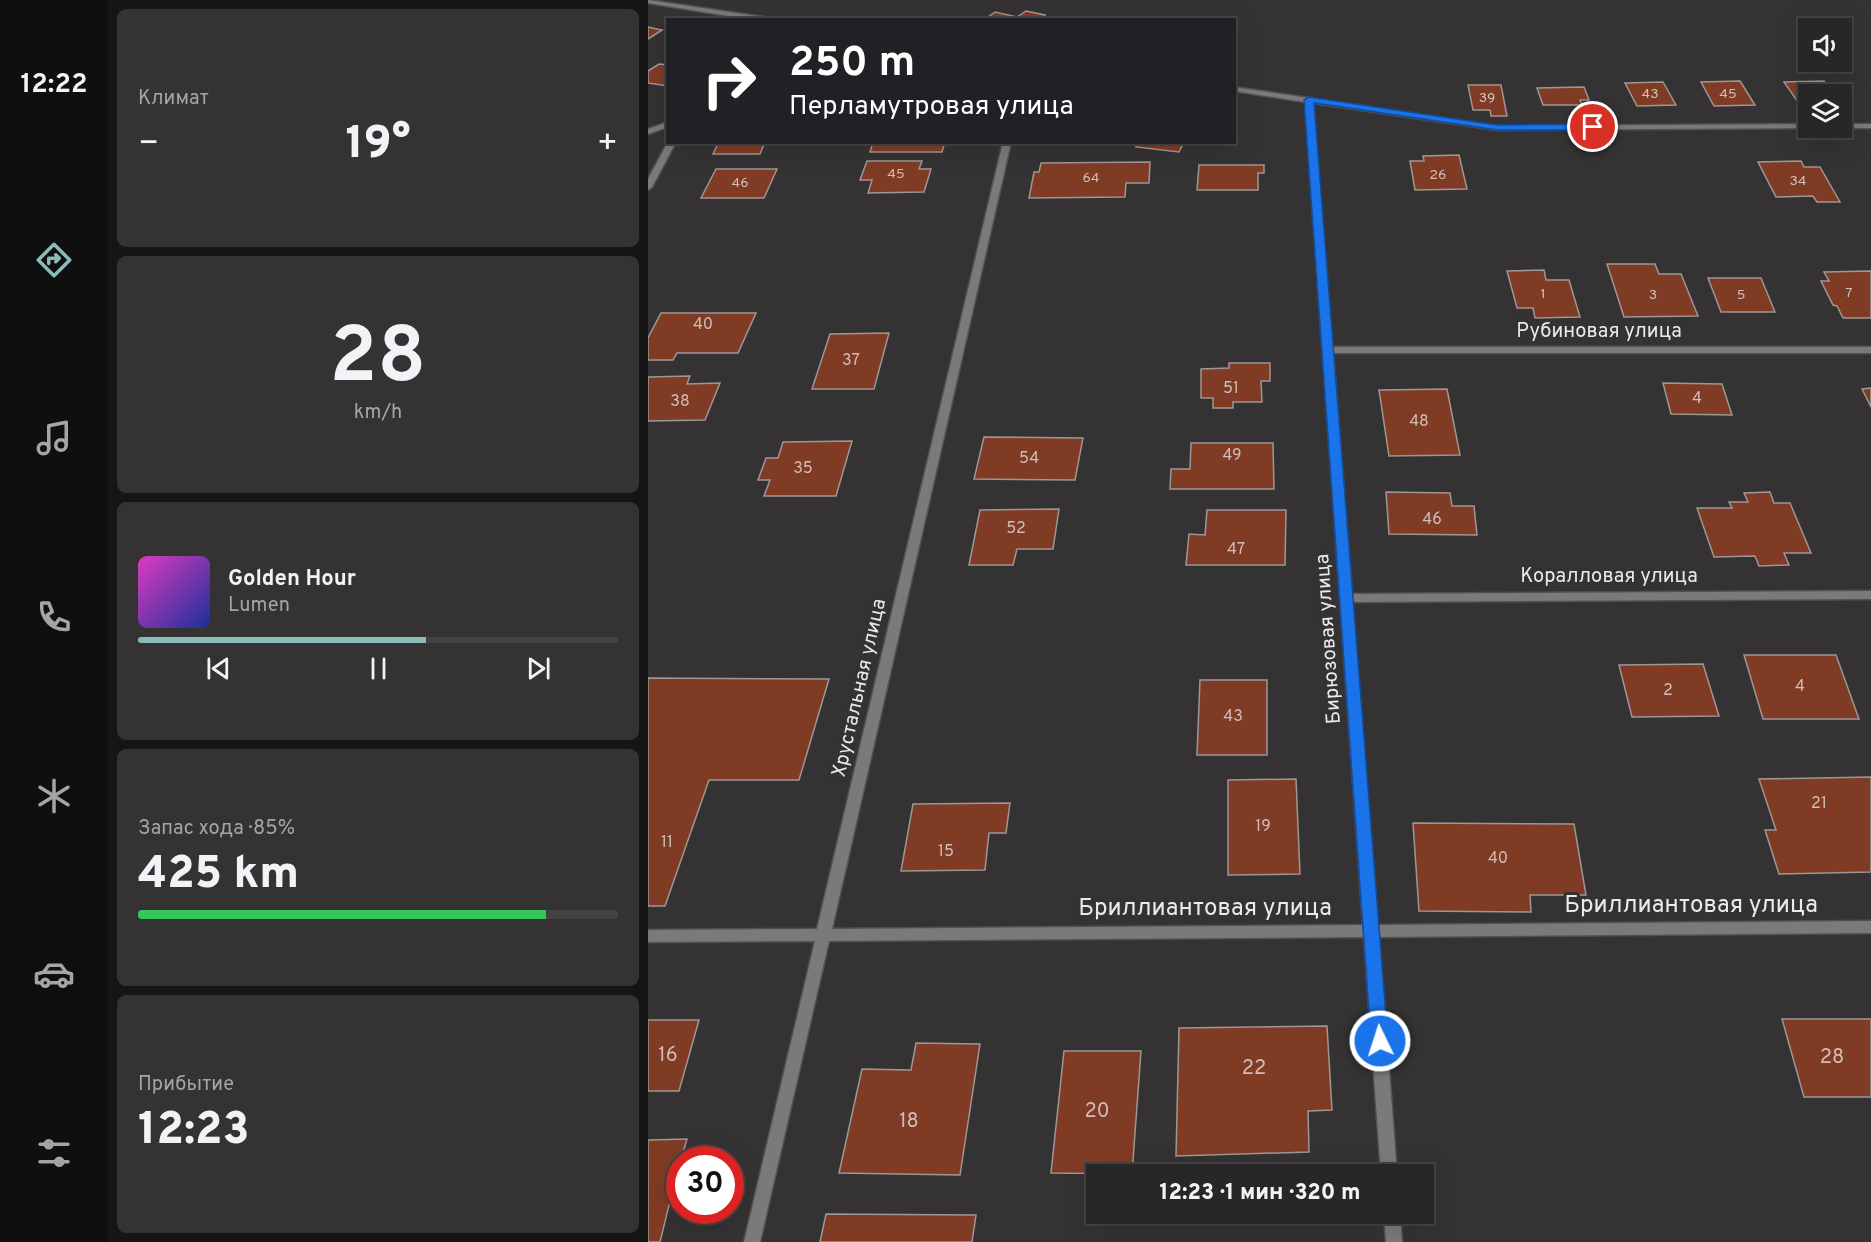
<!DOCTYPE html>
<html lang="ru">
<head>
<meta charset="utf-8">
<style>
	:root { --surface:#282627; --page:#343233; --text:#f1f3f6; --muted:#a5a5a7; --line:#444344; --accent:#8bbbb9 }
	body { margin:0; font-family:Overpass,sans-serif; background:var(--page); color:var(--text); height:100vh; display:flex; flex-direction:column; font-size:22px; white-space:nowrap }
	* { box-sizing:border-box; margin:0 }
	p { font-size:20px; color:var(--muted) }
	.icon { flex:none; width:33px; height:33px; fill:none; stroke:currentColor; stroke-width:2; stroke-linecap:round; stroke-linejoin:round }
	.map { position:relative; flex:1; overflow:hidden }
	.sheet { display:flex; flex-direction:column; gap:9px; padding:9px; background:#161515; width:540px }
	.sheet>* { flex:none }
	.top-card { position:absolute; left:18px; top:18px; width:570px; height:126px; border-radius:0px; box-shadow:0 6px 24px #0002,0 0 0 2px var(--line); background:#202124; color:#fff; overflow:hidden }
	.controls { position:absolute; left:1150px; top:18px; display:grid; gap:12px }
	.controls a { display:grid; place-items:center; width:54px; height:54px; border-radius:0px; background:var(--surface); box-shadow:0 6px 24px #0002,0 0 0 2px var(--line); font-size:30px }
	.speed { position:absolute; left:18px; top:1146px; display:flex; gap:12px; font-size:30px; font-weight:700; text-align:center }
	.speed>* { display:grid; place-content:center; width:78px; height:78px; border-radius:50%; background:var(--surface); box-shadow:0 6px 24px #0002,0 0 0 2px var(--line); line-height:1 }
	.speed .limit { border:9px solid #d22; background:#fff; color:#111 }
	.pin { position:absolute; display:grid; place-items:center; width:51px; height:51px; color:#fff; margin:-26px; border:3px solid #fff; border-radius:50%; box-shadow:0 2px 6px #0007 }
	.me { position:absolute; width:66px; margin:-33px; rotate:356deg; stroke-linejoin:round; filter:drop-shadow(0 0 4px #0008) }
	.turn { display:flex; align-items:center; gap:21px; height:126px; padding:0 24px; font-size:27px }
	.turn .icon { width:78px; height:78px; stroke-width:2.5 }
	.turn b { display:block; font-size:42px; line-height:51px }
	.big { font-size:45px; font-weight:800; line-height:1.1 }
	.sheet .card { flex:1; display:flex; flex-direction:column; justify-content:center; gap:9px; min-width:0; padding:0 21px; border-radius:9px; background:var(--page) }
	.sheet .dial { align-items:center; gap:0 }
	.dial b { font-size:78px; line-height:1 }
	.song { display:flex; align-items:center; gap:18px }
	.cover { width:72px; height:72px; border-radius:9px; background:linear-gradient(135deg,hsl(310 70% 55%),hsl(230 70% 35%)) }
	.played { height:6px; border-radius:3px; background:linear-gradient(90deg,var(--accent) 60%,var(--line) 60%) }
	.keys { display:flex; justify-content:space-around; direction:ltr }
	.heat { display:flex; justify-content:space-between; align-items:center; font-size:33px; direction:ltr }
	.charge { height:9px; border-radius:4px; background:linear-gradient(90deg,#34c759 85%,var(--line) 0) }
	.trip { position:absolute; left:438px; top:1164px; width:348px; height:60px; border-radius:0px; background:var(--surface); box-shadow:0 6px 24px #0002,0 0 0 2px var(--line); font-weight:800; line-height:60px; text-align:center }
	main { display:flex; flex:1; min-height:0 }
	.tab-bar { display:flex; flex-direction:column; width:108px; justify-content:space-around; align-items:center; background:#100f10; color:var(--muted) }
	.tab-bar .icon { width:42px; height:42px }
	.tab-bar .current { color:var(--accent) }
	.tab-bar b { font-size:27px; color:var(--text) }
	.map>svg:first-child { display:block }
</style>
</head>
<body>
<main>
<nav class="tab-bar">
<b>12:22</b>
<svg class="icon current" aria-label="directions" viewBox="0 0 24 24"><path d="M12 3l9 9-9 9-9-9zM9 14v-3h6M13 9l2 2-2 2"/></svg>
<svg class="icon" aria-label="music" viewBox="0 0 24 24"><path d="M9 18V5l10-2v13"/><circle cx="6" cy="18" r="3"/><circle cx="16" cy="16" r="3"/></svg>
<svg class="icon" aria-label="phone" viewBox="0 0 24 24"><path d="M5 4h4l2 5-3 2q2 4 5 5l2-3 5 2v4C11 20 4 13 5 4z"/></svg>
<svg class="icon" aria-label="climate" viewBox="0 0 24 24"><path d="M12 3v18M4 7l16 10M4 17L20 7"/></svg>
<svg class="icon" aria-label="car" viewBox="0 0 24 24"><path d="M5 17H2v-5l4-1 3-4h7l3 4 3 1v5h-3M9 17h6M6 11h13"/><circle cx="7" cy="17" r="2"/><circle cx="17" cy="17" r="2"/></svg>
<svg class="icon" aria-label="filters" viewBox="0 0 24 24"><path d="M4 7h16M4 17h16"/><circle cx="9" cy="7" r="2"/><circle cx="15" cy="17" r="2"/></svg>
</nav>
<section class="sheet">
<div class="card"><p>Климат</p>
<div class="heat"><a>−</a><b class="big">19°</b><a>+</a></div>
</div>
<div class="card dial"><b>28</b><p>km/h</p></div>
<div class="card">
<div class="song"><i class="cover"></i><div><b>Golden Hour</b><p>Lumen</p></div></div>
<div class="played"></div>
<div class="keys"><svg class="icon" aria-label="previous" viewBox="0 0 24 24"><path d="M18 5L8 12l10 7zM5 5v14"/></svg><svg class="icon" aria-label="pause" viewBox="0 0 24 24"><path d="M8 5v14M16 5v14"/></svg><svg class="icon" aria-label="next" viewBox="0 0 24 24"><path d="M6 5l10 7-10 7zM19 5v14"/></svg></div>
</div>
<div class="card"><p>Запас хода · 85%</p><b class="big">425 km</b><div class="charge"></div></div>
<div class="card"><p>Прибытие</p><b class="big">12:23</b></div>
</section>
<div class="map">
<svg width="1223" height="1242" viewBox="0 0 1223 1242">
	<rect width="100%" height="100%" fill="#353234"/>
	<!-- building -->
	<g fill="#803b25" stroke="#9d9796" stroke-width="1.5">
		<polygon points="378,11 397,15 391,20 336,20 347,12 369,17"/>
		<polygon points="0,27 14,30 0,39"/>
		<polygon points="11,64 20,65 20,86 0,83 0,71"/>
		<polygon points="1092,81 1107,105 1066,106 1053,82"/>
		<polygon points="1176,81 1186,94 1161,94 1161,105 1152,105 1136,82"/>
		<polygon points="1015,82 1028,105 989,106 977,83"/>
		<polygon points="820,85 853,85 859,116 843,116 842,110 825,110"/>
		<polygon points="936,87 941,100 932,100 934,105 895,105 889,88"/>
		<polygon points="71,142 117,142 112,154 65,154"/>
		<polygon points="225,142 297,142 294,152 222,152"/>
		<polygon points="491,142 536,142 531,152 488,147"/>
		<polygon points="811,155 819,189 767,190 762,161 776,161 775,156"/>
		<polygon points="219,161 274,161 271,169 283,169 276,192 220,193 224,180 212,180"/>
		<polygon points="1153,161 1156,167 1172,167 1192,202 1169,202 1165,196 1128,197 1110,162"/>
		<polygon points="502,162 501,183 478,183 477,197 381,198 386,172 391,172 393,163"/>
		<polygon points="551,165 616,165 616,173 610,173 610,190 549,190"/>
		<polygon points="68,169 129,169 116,198 53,198"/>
		<polygon points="959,264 1007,264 1011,274 1033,274 1050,316 976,317"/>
		<polygon points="896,270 898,280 921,280 932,317 887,318 885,308 869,308 859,271"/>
		<polygon points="1223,271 1223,318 1195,318 1189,306 1185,305 1173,281 1181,281 1176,272"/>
		<polygon points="1060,278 1113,278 1127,312 1073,312"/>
		<polygon points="13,313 108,313 90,353 29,353 25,360 0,360 0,338"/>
		<polygon points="241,333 226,389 164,389 182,334"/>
		<polygon points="581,363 622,363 622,381 613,381 614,402 585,402 585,408 565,408 565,398 553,398 553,369 581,368"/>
		<polygon points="42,376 39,384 72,383 57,420 0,421 0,377"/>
		<polygon points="1015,383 1074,384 1084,415 1023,414"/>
		<polygon points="1223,388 1223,407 1214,389"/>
		<polygon points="799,389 812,455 741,456 731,390"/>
		<polygon points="336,437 435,438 427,480 326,479"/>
		<polygon points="204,441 188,496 116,496 122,480 110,480 118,458 130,458 135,442"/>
		<polygon points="543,443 625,443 626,489 522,489 523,469 542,469"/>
		<polygon points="738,492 802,493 804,506 826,506 829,535 741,534"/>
		<polygon points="1122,492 1126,503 1142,503 1163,553 1136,553 1141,565 1111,566 1107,556 1066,557 1049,508 1084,508 1081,502 1100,502 1096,493"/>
		<polygon points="411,509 405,549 369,549 365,565 321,565 332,510"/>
		<polygon points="559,510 638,510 637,565 538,565 541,534 557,535"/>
		<polygon points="1096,655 1188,655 1211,719 1115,719"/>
		<polygon points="1055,664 1071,716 984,717 971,665"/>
		<polygon points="0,678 181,679 151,780 61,780 17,906 0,906"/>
		<polygon points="552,680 619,680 619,755 549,755"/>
		<polygon points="1223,777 1223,872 1131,874 1117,830 1128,830 1111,779"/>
		<polygon points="648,779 652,874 580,875 580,780"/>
		<polygon points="362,803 358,833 341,833 337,870 253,871 265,804"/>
		<polygon points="765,823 926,824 938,895 882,895 883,912 771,911"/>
		<polygon points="1134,1019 1223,1019 1223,1097 1156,1097"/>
		<polygon points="0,1020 51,1020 31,1091 0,1091"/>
		<polygon points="679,1026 684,1110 660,1111 661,1152 528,1156 531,1028"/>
		<polygon points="268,1043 332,1044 312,1175 191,1173 214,1069 263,1070"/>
		<polygon points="416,1051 493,1051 484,1174 403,1173"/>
		<polygon points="39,1139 33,1160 32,1160 12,1242 0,1242 0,1140"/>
		<polygon points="178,1214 328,1215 324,1242 172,1242"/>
	</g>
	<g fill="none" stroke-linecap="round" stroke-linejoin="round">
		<!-- minor casing -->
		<g stroke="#524f51" stroke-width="3">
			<g id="minor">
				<polygon points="0,0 122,18 125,20 105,20 0,3"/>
				<polygon points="586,87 849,126 1161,124 1161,128 1164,128 849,130 665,103 684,347 1223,347 1223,353 685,353 704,594 1223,591 1223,599 704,602 730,925 1223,921 1223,933 731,937 749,1174 733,1174 716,937 181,941 112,1242 96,1242 167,941 0,942 0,930 169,929 355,142 363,142 184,929 715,925 657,102 586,91"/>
				<polygon points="20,122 20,127 0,134 0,129"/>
				<polygon points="1194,124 1223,124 1223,128 1191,128 1194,128"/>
				<polygon points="20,142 28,142 4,187 0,190 0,179"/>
				<polygon points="736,1214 752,1214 754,1242 738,1242"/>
			</g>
		</g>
		<!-- minor -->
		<use href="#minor" fill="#7c7a79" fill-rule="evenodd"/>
	</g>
	<!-- route -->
	<polygon fill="#1a73e8" stroke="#114b97" stroke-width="1.5" points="661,97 849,125 945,124 949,127 945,130 849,130 666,103 740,1041 738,1047 732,1049 725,1047 723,1041 656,100"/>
	<g text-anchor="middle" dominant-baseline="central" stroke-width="6" stroke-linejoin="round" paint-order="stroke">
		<!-- far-number labels -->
		<g font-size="14" fill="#d0beba">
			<text x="1002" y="94">43</text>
			<text x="1080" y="94">45</text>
			<text x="839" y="98">39</text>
			<text x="248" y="174">45</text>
			<text x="790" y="175">26</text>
			<text x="443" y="178">64</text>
			<text x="1150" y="181">34</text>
			<text x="92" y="183">46</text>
			<text x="1201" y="293">7</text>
			<text x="895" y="294">1</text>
			<text x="1005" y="295">3</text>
			<text x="1093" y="295">5</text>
		</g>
		<!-- number labels -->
		<g font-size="16" fill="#d0beba">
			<text x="55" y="325">40</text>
			<text x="203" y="361">37</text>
			<text x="583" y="389">51</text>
			<text x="1049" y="399">4</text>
			<text x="32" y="402">38</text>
			<text x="771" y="422">48</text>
			<text x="584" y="456">49</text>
			<text x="381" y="459">54</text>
			<text x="155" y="469">35</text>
			<text x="784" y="520">46</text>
			<text x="368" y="529">52</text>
			<text x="588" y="550">47</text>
			<text x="1152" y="687">4</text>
			<text x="1020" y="691">2</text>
			<text x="585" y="717">43</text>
			<text x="1171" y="804">21</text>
			<text x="615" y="827">19</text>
			<text x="19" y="843">11</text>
			<text x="298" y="852">15</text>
			<text x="850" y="859">40</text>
		</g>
		<!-- street labels -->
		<g font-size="20" fill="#ebe9eb" stroke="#353234">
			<text x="951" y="332">Рубиновая улица</text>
			<text x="961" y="577">Коралловая улица</text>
			<text transform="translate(681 639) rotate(-94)">Бирюзовая улица</text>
			<text transform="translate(212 688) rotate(-77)">Хрустальная улица</text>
		</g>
		<!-- near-number labels -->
		<g font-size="20" fill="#d0beba">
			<text x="20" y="1056">16</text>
			<text x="1184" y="1058">28</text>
			<text x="606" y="1069">22</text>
			<text x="449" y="1112">20</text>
			<text x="261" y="1122">18</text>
		</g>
		<!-- near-street labels -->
		<g font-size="24" fill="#ebe9eb" stroke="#353234">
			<text x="1043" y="906">Бриллиантовая улица</text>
			<text x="557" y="909">Бриллиантовая улица</text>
		</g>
	</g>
</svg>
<div class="controls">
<a><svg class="icon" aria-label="sound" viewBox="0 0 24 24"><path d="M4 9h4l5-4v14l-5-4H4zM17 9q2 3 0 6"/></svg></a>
<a><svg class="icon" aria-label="layers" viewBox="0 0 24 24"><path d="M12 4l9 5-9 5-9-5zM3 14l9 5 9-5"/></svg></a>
</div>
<div class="speed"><div class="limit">30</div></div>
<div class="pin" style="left:945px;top:127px;background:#d93025"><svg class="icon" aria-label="arrive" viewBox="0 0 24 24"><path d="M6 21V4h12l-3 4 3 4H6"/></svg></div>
<svg class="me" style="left:732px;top:1041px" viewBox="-20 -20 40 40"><circle r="17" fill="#1a73e8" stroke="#fff" stroke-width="3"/><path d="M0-11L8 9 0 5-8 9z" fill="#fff"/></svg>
<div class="trip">12:23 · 1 мин · 320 m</div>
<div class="top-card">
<div class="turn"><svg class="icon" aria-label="right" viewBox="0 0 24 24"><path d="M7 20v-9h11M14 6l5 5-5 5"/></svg><div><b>250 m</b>Перламутровая улица</div></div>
</div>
</div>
</main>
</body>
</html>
